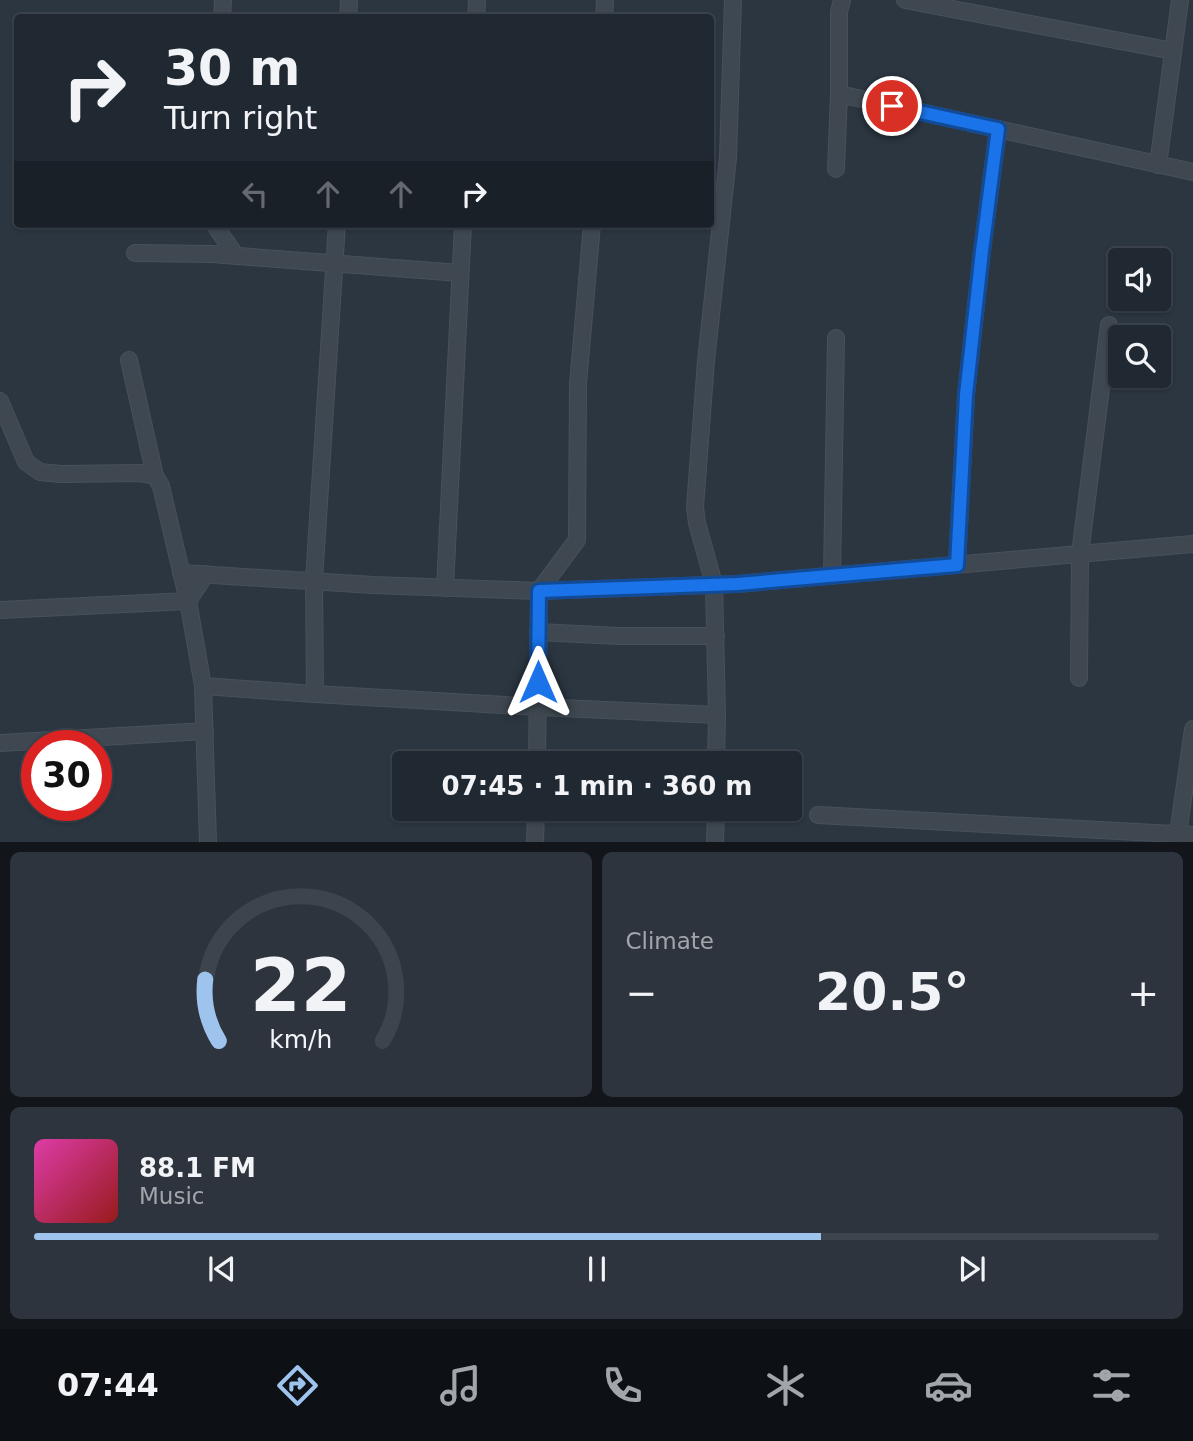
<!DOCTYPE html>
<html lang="en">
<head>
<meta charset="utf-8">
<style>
	:root { --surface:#202831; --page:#2d343d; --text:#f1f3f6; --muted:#a2a6ab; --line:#3d444d; --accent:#9ec4ee }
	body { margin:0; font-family:"DejaVu Sans",sans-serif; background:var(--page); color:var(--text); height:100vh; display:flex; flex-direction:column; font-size:26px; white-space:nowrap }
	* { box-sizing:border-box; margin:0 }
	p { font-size:23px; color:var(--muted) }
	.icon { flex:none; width:38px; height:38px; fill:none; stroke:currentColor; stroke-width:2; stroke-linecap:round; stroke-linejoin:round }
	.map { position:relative; height:842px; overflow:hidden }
	.sheet { display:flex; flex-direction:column; gap:10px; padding:10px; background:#12161b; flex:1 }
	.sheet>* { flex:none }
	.banner { position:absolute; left:14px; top:14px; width:700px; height:214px; border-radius:7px; box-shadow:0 2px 5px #0004,0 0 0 2px var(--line); background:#202831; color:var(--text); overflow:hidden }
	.tools { position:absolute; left:1108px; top:248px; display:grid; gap:14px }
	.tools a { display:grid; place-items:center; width:63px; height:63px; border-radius:7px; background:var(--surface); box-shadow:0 2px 5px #0004,0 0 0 2px var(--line); font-size:35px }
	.speed { position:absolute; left:21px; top:730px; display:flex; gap:14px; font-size:35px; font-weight:700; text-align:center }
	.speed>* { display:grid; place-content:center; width:91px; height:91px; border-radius:50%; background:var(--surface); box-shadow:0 2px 5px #0004,0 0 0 2px var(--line); line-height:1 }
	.speed .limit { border:10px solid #d22; background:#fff; color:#111 }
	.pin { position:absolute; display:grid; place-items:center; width:60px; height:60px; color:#fff; margin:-30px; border:4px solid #fff; border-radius:50%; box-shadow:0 2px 7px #0007 }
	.me { position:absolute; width:77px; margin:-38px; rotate:0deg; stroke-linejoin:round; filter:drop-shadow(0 0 5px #0008) }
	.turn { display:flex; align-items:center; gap:24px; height:147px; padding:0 35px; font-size:32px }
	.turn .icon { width:91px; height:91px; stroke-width:2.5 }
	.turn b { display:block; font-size:49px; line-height:60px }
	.lanes { display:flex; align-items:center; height:66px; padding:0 35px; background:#0003; justify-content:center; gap:35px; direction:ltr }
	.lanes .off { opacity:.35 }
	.big { font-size:52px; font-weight:600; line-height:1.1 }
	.sheet .widget { flex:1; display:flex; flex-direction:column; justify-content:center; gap:10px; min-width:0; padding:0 24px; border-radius:10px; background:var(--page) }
	.sheet .dial { align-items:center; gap:0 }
	.dial svg { height:182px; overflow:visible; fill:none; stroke:var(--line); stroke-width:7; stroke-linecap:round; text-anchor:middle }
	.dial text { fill:var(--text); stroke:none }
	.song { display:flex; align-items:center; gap:21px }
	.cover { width:84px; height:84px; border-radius:10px; background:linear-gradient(135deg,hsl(320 70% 55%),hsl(0 70% 35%)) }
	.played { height:7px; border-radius:4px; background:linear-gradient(90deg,var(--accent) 70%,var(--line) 70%) }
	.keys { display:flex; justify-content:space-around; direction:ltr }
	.heat { display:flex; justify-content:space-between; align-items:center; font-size:38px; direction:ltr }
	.sheet .tiles { flex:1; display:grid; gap:10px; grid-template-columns:1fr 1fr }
	.widget:last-child { grid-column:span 2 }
	.trip { position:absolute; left:392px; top:751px; width:410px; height:70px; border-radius:7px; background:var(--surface); box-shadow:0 2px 5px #0004,0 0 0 2px var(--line); font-weight:600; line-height:70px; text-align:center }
	.menu { display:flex; height:112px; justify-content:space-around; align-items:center; background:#0d1014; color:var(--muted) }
	.menu .icon { width:49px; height:49px }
	.menu .current { color:var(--accent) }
	.menu b { font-size:32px; color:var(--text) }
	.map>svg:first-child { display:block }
</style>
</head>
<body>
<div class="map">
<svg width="1193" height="843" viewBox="0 0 1193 843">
	<rect width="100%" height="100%" fill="#2b3641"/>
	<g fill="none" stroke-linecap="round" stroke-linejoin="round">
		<!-- minor casing -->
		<g stroke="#48515b" stroke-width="18">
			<g id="minor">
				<polyline points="905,0 1173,51"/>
				<polyline points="222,18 223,0"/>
				<polyline points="348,18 349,0"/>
				<polyline points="476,18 477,0"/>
				<polyline points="604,18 605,0"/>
				<polyline points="839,94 1193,172"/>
				<polyline points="1158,165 1180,0"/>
				<polyline points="836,169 839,94 839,12 842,0"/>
				<polyline points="214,224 236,256"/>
				<polyline points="135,253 212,254 460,273"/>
				<polyline points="129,360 155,476"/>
				<polyline points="0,401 26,462 40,472 61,474 140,473 155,476 161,486 188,601 203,686 208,843"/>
				<polyline points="957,564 966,395 982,251 998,129"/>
				<polyline points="181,573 373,585 539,591 737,584 1193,544"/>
				<polyline points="832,576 836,338"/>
				<polyline points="445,588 463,224"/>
				<polyline points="0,610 188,601 206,574"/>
				<polyline points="538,632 619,636 716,636"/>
				<polyline points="1079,678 1080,554 1109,325"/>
				<polyline points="203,686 315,694 314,580 337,224"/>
				<polyline points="315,694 538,707 717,715"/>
				<polyline points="0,743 205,731"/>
				<polyline points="537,763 539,591 577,540 578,384 592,224"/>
				<polyline points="716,763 717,715 714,584 697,523 695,507 706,361 728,158 733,0"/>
				<polyline points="818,815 1193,835"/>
				<polyline points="1178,834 1193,729"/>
				<polyline points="535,843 536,808"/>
				<polyline points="715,843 716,808"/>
			</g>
		</g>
		<!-- minor -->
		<use href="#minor" stroke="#3f4851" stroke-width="16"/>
	</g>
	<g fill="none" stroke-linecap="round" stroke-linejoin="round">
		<!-- route casing -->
		<g stroke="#114b97" stroke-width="18">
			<polyline id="route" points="538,682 539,591 737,584 957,565 966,395 982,251 998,129 892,106"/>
		</g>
		<!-- route -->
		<use href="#route" stroke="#1a73e8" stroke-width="12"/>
	</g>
</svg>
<div class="tools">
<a><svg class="icon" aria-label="sound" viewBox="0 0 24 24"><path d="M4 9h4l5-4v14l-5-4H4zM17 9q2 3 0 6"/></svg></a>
<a><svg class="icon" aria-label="search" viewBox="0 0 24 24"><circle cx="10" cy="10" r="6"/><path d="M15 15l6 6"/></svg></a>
</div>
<div class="speed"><div class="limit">30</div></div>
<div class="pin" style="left:892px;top:106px;background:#d93025"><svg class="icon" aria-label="arrive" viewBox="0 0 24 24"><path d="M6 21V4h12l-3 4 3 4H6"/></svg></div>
<svg class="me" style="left:538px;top:682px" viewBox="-20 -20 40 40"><path d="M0-17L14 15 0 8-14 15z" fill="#1a73e8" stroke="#fff" stroke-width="4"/></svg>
<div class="trip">07:45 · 1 min · 360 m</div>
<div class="banner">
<div class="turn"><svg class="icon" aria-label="right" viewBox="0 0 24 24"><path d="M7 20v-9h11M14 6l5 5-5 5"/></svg><div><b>30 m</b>Turn right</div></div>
<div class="lanes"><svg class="icon off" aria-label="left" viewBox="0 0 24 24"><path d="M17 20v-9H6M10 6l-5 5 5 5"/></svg><svg class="icon off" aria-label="ahead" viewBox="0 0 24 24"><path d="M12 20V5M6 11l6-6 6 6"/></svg><svg class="icon off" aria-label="ahead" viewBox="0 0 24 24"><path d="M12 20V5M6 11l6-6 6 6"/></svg><svg class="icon" aria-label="right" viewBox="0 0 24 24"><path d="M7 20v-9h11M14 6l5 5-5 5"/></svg></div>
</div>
</div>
<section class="sheet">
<div class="tiles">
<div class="widget dial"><svg viewBox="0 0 100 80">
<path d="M14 69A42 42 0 1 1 86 69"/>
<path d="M14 69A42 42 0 0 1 8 42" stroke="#9ec4ee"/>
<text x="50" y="56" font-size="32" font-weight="700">22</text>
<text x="50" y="72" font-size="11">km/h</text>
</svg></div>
<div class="widget"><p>Climate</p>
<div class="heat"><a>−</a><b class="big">20.5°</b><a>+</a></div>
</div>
<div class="widget">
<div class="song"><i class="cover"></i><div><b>88.1 FM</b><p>Music</p></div></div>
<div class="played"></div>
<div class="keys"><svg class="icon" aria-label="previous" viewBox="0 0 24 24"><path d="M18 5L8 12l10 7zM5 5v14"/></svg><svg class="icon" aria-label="pause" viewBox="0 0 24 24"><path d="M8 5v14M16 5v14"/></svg><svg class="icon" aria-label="next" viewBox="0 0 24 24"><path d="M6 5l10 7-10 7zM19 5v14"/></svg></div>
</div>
</div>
</section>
<nav class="menu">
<b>07:44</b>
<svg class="icon current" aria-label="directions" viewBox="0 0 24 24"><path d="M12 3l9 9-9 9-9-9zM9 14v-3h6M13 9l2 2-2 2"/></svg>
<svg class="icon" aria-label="music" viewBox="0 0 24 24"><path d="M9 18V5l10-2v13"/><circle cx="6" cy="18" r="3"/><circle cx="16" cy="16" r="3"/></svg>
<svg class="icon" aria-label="phone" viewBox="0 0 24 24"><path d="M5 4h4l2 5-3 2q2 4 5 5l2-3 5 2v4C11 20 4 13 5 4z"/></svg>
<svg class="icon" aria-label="climate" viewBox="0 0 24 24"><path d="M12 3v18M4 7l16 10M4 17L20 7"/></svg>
<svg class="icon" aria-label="car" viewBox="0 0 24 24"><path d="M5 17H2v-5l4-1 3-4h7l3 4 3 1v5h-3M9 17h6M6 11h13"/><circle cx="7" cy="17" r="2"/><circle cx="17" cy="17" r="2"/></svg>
<svg class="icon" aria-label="filters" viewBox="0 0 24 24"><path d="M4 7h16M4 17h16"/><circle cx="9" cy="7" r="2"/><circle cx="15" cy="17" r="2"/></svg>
</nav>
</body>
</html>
